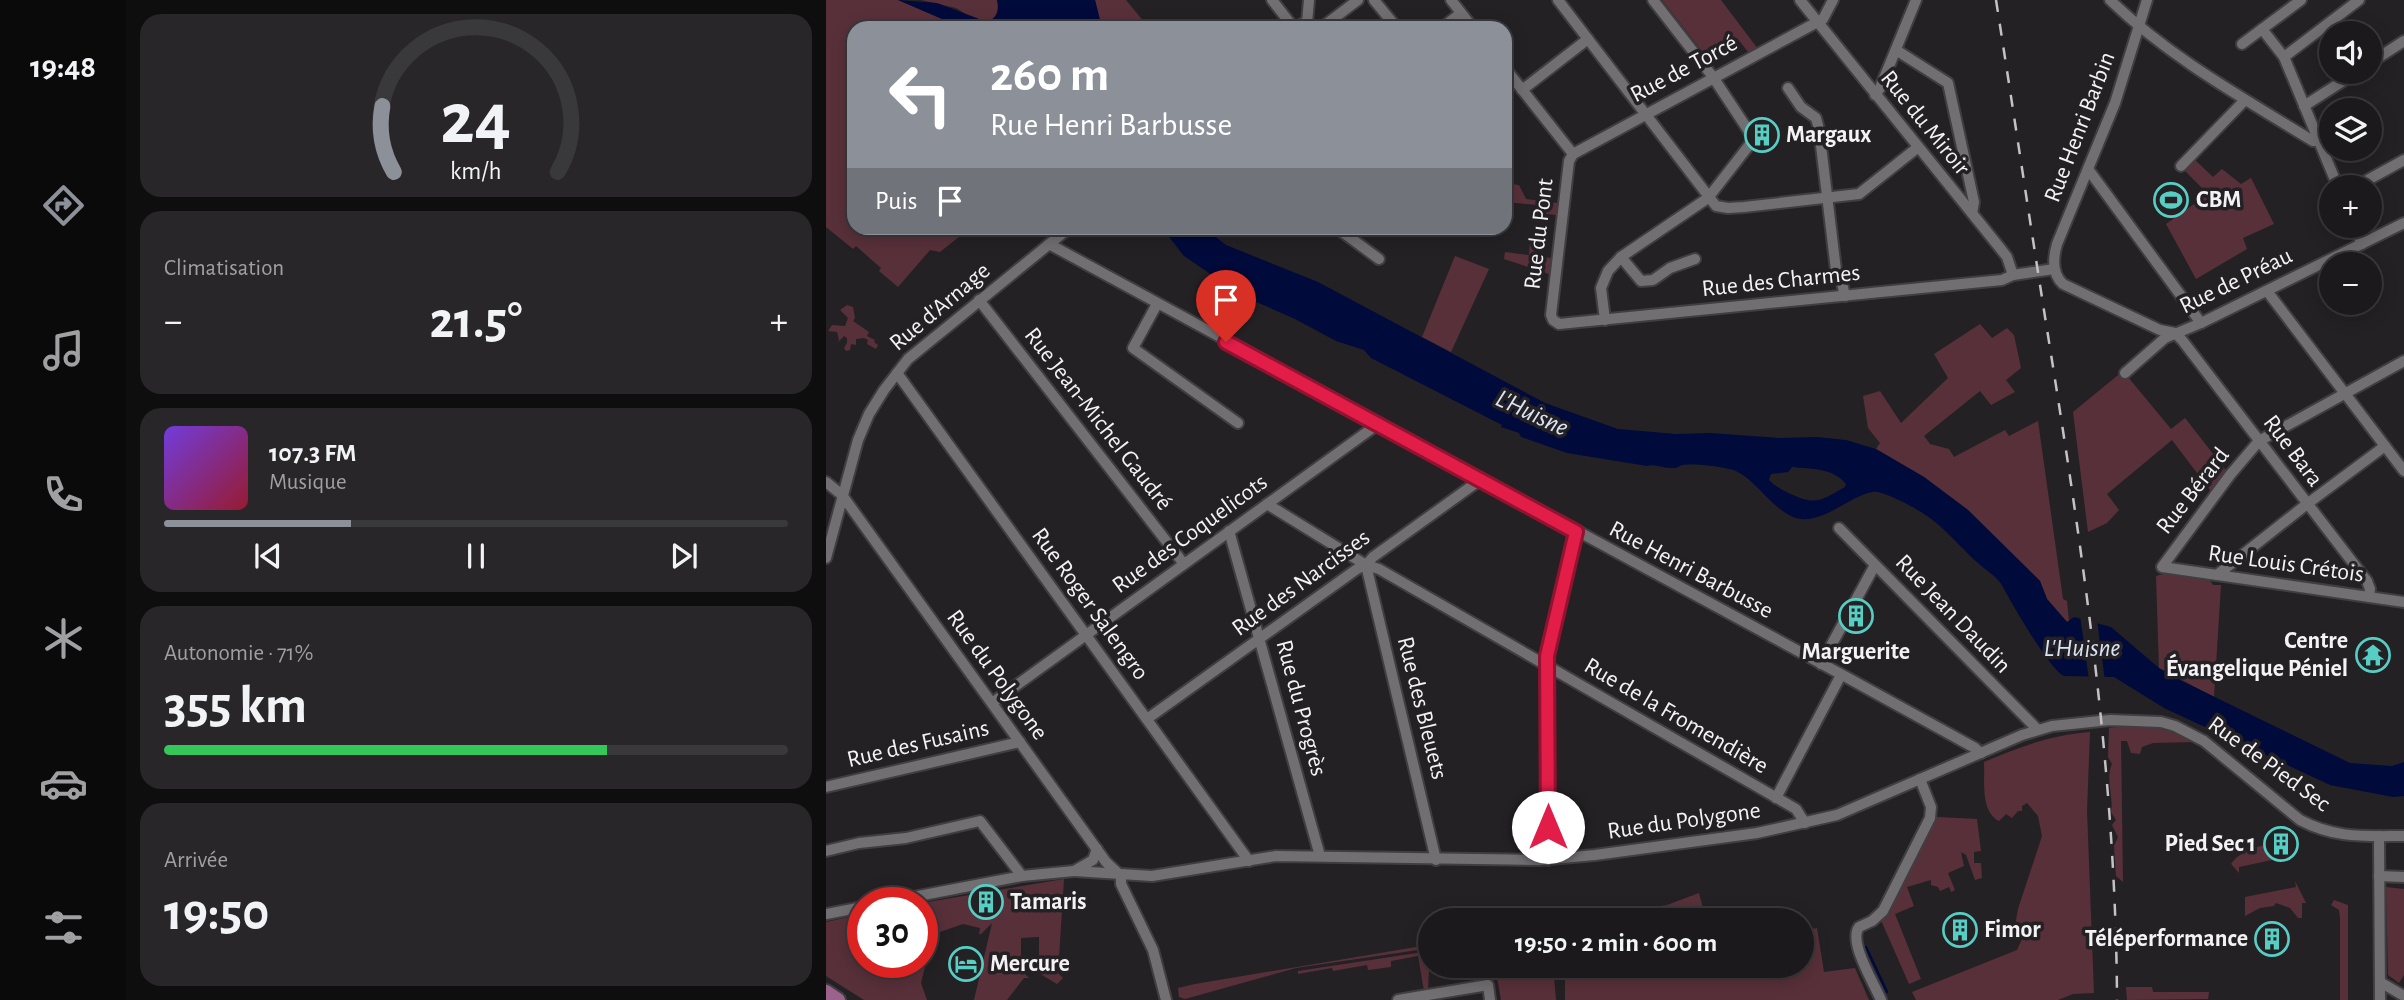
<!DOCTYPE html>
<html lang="fr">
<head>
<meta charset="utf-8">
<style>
	:root { --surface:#1b191c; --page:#282629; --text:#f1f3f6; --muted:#a0a0a3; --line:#39383b; --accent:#8c9099 }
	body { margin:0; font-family:"Alegreya Sans",sans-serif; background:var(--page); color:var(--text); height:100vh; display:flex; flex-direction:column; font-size:26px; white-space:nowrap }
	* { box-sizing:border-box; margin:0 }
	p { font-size:23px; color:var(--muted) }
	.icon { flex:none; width:38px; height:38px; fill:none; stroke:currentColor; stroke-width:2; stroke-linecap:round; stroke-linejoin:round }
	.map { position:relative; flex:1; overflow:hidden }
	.sheet { display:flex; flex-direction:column; gap:14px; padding:14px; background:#0f0e0f; width:700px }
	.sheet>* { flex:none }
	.guide { position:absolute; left:21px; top:21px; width:665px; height:214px; border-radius:21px; box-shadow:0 4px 18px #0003,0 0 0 2px var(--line); background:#8c9099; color:#fff; overflow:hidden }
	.controls { position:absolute; left:1493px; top:21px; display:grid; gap:14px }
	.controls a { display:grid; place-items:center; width:63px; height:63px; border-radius:50%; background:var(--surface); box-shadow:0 4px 18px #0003,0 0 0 2px var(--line); font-size:35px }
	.speed { position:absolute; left:21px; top:887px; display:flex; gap:14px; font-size:35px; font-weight:700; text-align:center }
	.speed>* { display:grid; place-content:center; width:91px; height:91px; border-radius:50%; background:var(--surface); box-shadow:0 4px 18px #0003,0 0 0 2px var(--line); line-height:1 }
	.speed .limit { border:10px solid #d22; background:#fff; color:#111 }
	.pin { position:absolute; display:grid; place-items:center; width:60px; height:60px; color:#fff; margin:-72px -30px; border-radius:50% 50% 50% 0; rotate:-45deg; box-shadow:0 0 7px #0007 }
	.pin .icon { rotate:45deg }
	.me { position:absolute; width:77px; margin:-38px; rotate:0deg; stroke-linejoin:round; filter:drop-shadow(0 0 5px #0008) }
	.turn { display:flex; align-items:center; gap:24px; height:147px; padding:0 28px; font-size:32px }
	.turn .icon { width:91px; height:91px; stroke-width:2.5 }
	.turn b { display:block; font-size:49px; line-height:60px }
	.then { display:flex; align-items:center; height:66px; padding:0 28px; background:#0003; gap:14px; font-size:26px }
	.big { font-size:52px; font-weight:700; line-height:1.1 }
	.sheet .card { flex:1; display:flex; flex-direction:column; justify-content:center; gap:10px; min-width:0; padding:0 24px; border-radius:21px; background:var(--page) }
	.sheet .dial { align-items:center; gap:0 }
	.dial svg { height:182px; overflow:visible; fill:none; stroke:var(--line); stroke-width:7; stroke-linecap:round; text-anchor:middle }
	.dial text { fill:var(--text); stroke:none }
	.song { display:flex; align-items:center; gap:21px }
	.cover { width:84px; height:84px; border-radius:10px; background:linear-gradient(135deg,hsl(260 70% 55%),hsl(350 70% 35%)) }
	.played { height:7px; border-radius:4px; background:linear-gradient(90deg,var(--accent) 30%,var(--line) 30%) }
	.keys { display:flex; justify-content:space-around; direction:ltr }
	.heat { display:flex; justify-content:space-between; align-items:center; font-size:38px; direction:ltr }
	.charge { height:10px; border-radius:5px; background:linear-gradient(90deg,#34c759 71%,var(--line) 0) }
	.trip { position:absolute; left:592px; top:908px; width:396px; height:70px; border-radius:35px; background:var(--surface); box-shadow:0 4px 18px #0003,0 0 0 2px var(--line); font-weight:700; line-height:70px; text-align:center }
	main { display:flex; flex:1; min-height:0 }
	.tabs { display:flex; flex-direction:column; width:126px; justify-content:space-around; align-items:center; background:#0b0a0b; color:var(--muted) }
	.tabs .icon { width:49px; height:49px }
	.tabs .current { color:var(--accent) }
	.tabs b { font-size:32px; color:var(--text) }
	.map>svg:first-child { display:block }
</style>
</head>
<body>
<main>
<nav class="tabs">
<b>19:48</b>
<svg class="icon current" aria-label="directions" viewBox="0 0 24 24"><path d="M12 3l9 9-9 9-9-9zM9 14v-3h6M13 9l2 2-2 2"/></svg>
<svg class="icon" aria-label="music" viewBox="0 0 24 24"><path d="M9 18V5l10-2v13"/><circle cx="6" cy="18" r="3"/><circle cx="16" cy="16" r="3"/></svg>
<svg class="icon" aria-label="phone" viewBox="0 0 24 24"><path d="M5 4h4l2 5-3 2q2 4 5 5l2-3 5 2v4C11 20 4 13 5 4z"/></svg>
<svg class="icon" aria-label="climate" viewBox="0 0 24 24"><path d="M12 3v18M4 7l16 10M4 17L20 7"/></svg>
<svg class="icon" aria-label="car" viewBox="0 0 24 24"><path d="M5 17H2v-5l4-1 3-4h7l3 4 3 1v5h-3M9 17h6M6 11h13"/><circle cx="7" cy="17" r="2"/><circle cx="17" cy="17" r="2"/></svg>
<svg class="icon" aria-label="filters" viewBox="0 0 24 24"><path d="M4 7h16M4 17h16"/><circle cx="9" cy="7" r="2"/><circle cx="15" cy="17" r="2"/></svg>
</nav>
<section class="sheet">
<div class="card dial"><svg viewBox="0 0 100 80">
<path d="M14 69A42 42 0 1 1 86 69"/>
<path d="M14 69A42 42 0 0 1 9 40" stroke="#8c9099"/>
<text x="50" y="56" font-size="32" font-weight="700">24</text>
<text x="50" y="72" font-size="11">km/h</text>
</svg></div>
<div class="card"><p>Climatisation</p>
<div class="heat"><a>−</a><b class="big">21.5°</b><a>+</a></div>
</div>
<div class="card">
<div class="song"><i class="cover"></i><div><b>107.3 FM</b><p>Musique</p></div></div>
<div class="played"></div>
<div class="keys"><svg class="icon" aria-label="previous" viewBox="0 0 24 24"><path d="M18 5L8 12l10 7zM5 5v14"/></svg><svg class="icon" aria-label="pause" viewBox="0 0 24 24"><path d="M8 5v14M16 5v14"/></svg><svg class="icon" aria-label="next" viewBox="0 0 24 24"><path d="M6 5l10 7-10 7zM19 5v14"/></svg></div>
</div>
<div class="card"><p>Autonomie · 71%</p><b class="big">355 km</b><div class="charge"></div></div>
<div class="card"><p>Arrivée</p><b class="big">19:50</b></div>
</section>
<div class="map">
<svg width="1578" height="1000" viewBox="0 0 1578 1000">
	<rect width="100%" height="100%" fill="#242125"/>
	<!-- green -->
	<g fill="#58303a">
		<polygon points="0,0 72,0 137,28 28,28 28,228 144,228 114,252 104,250 72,287 53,271 55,268 30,246 27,249 0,227"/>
		<path d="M95,0h76c2,10 0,18 -10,22l-15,-4 -16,-10z"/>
		<polygon points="269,0 300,0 323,28 276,28"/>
		<polygon points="836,0 895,0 932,49 923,53 911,38 879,55"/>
		<polygon points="1367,158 1387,177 1396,169 1415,184 1425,178 1448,224 1417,238 1421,249 1370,279 1340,224 1382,194 1358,170"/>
		<polygon points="685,181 686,184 693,185 700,199 732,203 730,215 712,213 712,205 679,202 679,184"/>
		<polygon points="704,242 718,243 716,257 726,258 723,274 678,259 679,252 703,255"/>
		<polygon points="629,256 663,269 625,352 596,337"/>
		<polygon points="21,305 27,307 29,318 27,321 43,332 41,336 49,340 48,342 52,345 50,349 41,344 42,340 38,338 30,339 30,345 25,344 24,350 20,351 18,348 21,343 21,338 18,336 11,343 13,340 11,332 2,331 6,325 19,326 22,318 14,310"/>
		<polygon points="1154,324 1166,338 1181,328 1188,335 1195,368 1180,380 1189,392 1165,405 1154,391 1098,436 1104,444 1123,449 1128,457 1179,430 1183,436 1212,421 1237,599 1241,601 1243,621 1241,622 1221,599 1214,581 1142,510 1098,477 1050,449 1054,443 1042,428 1037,396 1054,391 1075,423 1122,378 1108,354"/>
		<polygon points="1297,371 1345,429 1359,418 1402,473 1387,494 1346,440 1281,494 1293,510 1281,523 1262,532 1247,412"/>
		<polygon points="1341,573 1383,579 1387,585 1395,585 1388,697 1333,668 1330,576"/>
		<path d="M1305,725c23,1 44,6 65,17l-43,1 -11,4 -2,7 -9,-1 -4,-12h-6l2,141 -7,-6 -2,-30 4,-9 -6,-12 4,-5 -5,-8c3,-16 -6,-33 1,-48l-4,-7 1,-29z"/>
		<path d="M1264,732l-3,79 7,182 -21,1 -15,6h-142l-4,-8 105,-42 5,-11 -7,-13 3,-17 24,-73 -4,-20 -11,-13 -5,3v5h-4l-6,7 -6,-4 -7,7c-19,-10 -14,-39 -15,-59 35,-15 67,-27 106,-30z"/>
		<polygon points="1112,817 1151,819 1155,851 1148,852 1148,863 1155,863 1156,878 1149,880 1140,855 1135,852 1138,866 1122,873 1129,890 1125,892 1123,887 1114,891 1112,887 1105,885 1105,880 1081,887 1088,906 1069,914 1095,979 1083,984 1054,918 1067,902 1108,818"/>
		<path d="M1462,838l3,14 -20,4 1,4 -33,7v6l-8,-9c11,-17 39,-19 57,-26z"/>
		<polygon points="238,879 232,973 237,978 231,984 206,969 206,963 213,962 213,937 195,938 195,963 199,964 200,975 203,978 198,978 181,1000 148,1000 166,923 155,934 153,934 154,928 137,924 111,933 113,938 106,939 95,983 101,1000 38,1000 0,976 0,922 37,914 37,962 96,962 96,903"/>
		<polygon points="1469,881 1480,903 1476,903 1476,918 1472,918 1464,908 1450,903 1448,906 1434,908 1419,916 1419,897 1470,887"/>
		<polygon points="1560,887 1578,889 1578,975 1573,983 1562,975"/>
		<polygon points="873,893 880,920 770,920 770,918 746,920 841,905"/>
		<polygon points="1508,900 1522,905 1522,1000 1514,1000 1514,919 1513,910 1505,905"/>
		<polygon points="604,925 604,946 592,948 592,950 470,968 359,999 353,997 352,988 369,984 602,945"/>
		<polygon points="991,928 998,972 1029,968 1043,1000 739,1000 739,979 734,973 734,966 975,966 975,931"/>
		<polygon points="604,951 602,990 598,991 592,956 565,961 565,967 542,970 541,965 507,971 506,968 472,974 472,971"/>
		<polygon points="669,966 727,966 730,1000 675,1000"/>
		<polygon points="1300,987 1326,987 1327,992 1383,992 1382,999 1301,1000"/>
	</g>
	<!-- water -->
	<g fill="#000a3b" fill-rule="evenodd">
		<path d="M72,0l39,3 50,19c10,-4 13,-11 10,-22h98l7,28h-139z"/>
		<path d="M336,228h43l21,17 92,37 227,121 73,26 58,5 35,-1 69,5 37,-1 29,3 30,9 48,28 44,33 72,71 7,18 20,23 7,-5 37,10 48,41 21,12 170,83 42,3 12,-4v34l-11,1 -63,-12 -166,-77 -50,-31 -50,-1c-14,-6 -52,-72 -61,-89 -4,-8 -13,-14 -18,-18 -20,-16 -35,-36 -55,-51 -9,-7 -47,-28 -57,-26 -26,4 -56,39 -84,23 -20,-11 -33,-34 -53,-44 -9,-4 -43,-8 -53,-6 -7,1 -2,3 -10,3 -9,1 -17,-5 -26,-2l-80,-13 -46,-16 -2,-4 -18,-6 1,-2 -131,-67 -7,-8 -28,-9 -41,-22 -52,-23 -59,-40zM966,467c18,2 42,1 54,17l-1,3c-22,12 -28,19 -52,8 -9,-4 -17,-8 -24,-15l2,-6 17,-2z"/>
	</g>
	<!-- pier -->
	<polygon fill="#242125" points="1254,615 1271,620 1279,681 1263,680"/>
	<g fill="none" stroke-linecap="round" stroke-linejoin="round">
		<!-- stream -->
		<polyline stroke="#000a3b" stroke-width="2.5" points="1040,947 1061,992"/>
		<!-- minor casing -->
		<g stroke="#403e41" stroke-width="14">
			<g id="minor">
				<polyline points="446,0 468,28"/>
				<polyline points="548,0 571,28"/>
				<polyline points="625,0 647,28"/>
				<polyline points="732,0 890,206 902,208 918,207 1033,194 1091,148"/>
				<polyline points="974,0 1174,248 1181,257 1187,275"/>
				<path d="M1284,0c59,57 133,98 203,141h5"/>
				<path d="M1321,0l-32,103 -58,141c-4,14 -5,30 6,40l97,46 15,3 7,7 185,241 3,8 -1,8"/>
				<polyline points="1475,0 1436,29 1458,57 1512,187"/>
				<polyline points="481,23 483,0"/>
				<polyline points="468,28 478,23 489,28"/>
				<polyline points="495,28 532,0"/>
				<polyline points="616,28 635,13"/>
				<polyline points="1416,44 1436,29"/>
				<polyline points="1070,50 1122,83 1148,202 1146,213"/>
				<polyline points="1458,57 1533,0"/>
				<polyline points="1544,63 1578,41"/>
				<polyline points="679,68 747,154"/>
				<polyline points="962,88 975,107 990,118 993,129 1010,270 1015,279 1019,296"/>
				<polyline points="696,90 762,39"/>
				<polyline points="1049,95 1054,88 1090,0"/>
				<polyline points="1478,106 1531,72"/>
				<polyline points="747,154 743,161 725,315 727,320 733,324 1176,280 1187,275 1228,269"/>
				<polyline points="747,154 997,19 1007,0"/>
				<polyline points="1355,166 1419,100"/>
				<polyline points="1262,169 1375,323"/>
				<polyline points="1529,187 1578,160"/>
				<polyline points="1528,226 1536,244"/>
				<polyline points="511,228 553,259"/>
				<polyline points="223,244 1022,678 1149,748 1155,753"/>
				<polyline points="795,257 815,281 827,280 844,268 869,259"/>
				<polyline points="1441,291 1578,471"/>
				<polyline points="153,300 358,564"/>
				<polyline points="331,304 307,348 412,423"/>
				<polyline points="779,320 775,288 782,271 795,257 882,198 928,139 887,77 827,0"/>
				<polyline points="1578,361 1433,441 1404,475 1336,567 1578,602"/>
				<polyline points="71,373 423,861"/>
				<polyline points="1299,373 1339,338 1375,323 1578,223"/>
				<polyline points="0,482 16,495 280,862 295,876"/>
				<polyline points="441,504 540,565 553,569 970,809 979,823"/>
				<polyline points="1013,528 1211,729"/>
				<polyline points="403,531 494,856"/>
				<polyline points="0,558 32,440 43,414 58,390 82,359 243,228"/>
				<polyline points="540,565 610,860"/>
				<polyline points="1391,575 1481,504 1559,446"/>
				<polyline points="995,664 1049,565"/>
				<polyline points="166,703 552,424"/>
				<polyline points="321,719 531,569 540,565 547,557 654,480"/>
				<polyline points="0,787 194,742"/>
				<polyline points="950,798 1015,675"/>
				<polyline points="1553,836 1554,1000"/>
				<polyline points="0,851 33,843 80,838 154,821 196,876"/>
				<polyline points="722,860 721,656 750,532"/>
				<path d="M248,871l78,5 124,-20 263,4 56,-5 162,-22 80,-18 185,-80 30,-9 58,-6 51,2 14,4 29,15 96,79c36,19 65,16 104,16"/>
				<polyline points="295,876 295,884 327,950 340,1000"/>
				<polyline points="1553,876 1578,877"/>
				<polyline points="56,903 196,876 248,871 267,860 271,849"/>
				<polyline points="0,914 37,907"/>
				<polyline points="1554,982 1578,996"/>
				<polyline points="572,1000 662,985 664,1000"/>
				<path d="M1055,1000c-7,-17 -33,-58 -22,-73l13,-6 11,-10 47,-93 1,-11 -11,-28"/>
			</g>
		</g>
		<!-- major casing -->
		<g stroke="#403e41" stroke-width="18">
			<polyline id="major" points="0,992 12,1000"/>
		</g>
		<!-- minor -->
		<use href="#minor" stroke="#726f73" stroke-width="10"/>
		<!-- major -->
		<use href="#major" stroke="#9b628c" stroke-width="14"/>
		<!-- rail -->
		<path stroke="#c4c2c5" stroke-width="2.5" stroke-dasharray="12 12" stroke-linecap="butt" d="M1170,0c17,108 33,216 50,323 36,224 70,450 71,677"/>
	</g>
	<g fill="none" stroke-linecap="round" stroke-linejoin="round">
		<!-- route casing -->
		<g stroke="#92132f" stroke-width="18">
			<polyline id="route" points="400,342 750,532 721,656 722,827"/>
		</g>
		<!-- route -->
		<use href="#route" stroke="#e11d48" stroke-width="12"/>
	</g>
	<!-- icons -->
	<defs>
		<g id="building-ring" transform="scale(1.75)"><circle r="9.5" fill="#242125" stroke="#56cec4" stroke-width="1.5"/><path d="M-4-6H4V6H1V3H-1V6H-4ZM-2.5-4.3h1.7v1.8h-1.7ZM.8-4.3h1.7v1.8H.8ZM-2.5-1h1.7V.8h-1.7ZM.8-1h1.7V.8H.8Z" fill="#56cec4"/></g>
		<g id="stadium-ring" transform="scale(1.75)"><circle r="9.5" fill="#242125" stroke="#56cec4" stroke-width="1.5"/><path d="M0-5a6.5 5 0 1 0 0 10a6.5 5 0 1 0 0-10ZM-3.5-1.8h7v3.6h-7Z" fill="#56cec4"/></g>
		<g id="temple-ring" transform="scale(1.75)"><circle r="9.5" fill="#242125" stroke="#56cec4" stroke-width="1.5"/><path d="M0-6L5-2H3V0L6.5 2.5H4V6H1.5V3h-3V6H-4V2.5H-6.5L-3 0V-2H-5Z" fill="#56cec4"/></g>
		<g id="hotel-ring" transform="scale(1.75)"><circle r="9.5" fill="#242125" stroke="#56cec4" stroke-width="1.5"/><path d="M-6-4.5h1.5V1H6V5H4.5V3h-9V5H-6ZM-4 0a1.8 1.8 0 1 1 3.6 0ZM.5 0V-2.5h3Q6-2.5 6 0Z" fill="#56cec4"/></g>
	</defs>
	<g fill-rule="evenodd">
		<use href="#building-ring" x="936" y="135"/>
		<use href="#stadium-ring" x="1345" y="200"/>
		<use href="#building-ring" x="1030" y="616"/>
		<use href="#temple-ring" x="1547" y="655"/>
		<use href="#building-ring" x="1455" y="844"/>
		<use href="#building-ring" x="160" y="902"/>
		<use href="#building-ring" x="1134" y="930"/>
		<use href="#building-ring" x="1446" y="939"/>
		<use href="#hotel-ring" x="140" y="964"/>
	</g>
	<g text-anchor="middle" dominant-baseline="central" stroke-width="7" stroke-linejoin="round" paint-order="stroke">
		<!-- street labels -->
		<g font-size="24" fill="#f4f2f5" stroke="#242125">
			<text transform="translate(858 69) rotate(-28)">Rue de Torcé</text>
			<text transform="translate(1099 123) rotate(51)">Rue du Miroir</text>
			<text transform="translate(1254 127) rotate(-69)">Rue Henri Barbin</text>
			<text transform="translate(713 234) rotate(-83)">Rue du Pont</text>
			<text transform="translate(955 281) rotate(-6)">Rue des Charmes</text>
			<text transform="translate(1410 281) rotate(-26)">Rue de Préau</text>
			<text transform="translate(114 307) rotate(-40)">Rue d'Arnage</text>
			<text transform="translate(272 419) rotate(52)">Rue Jean-Michel Gaudré</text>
			<text transform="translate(1467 451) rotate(53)">Rue Bara</text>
			<text transform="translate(1367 491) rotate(-52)">Rue Bérard</text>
			<text transform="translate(364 534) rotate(-36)">Rue des Coquelicots</text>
			<text transform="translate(1460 564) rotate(8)">Rue Louis Crétois</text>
			<text transform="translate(865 570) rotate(28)">Rue Henri Barbusse</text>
			<text transform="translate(475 583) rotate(-36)">Rue des Narcisses</text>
			<text transform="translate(264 604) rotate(54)">Rue Roger Salengro</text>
			<text transform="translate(1127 614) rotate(46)">Rue Jean Daudin</text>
			<text transform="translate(171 675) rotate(54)">Rue du Polygone</text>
			<text transform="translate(475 708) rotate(75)">Rue du Progrès</text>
			<text transform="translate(596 708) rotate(76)">Rue des Bleuets</text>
			<text transform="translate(850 716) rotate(30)">Rue de la Fromendière</text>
			<text transform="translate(92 744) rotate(-13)">Rue des Fusains</text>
			<text transform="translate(1443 764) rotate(36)">Rue de Pied Sec</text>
			<text transform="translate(858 821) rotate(-8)">Rue du Polygone</text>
		</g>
		<!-- poi labels -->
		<g font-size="24" font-weight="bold" fill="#f4f2f5" stroke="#242125" text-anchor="start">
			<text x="960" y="135">Margaux</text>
			<text x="1370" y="200">CBM</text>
			<text x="1522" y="641" text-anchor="end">Centre<tspan x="1522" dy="28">Évangelique Péniel</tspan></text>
			<text x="1030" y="652" text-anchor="middle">Marguerite</text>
			<text x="1430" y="844" text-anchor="end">Pied Sec 1</text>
			<text x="184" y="902">Tamaris</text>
			<text x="1158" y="930">Fimor</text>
			<text x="1422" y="939" text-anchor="end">Téléperformance</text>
			<text x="164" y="964">Mercure</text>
		</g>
		<!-- water labels -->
		<g font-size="26" font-style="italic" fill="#dbe4f5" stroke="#242125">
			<text transform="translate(706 413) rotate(25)">L'Huisne</text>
			<text x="1256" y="648">L'Huisne</text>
		</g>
	</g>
</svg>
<div class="controls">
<a><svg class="icon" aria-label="sound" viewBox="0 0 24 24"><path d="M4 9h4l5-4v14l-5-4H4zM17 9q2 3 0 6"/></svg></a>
<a><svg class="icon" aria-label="layers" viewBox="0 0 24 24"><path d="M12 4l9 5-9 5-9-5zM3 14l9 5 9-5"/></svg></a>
<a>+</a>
<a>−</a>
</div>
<div class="speed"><div class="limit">30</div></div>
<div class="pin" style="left:400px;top:342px;background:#d93025"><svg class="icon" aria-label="arrive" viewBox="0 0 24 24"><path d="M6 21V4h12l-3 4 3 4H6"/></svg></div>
<svg class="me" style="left:722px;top:827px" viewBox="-20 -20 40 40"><circle r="19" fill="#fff"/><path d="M0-13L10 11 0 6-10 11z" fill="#e11d48"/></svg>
<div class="trip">19:50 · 2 min · 600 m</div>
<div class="guide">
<div class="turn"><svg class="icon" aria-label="left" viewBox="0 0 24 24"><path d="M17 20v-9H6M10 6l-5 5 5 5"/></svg><div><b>260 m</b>Rue Henri Barbusse</div></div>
<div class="then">Puis<svg class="icon" aria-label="arrive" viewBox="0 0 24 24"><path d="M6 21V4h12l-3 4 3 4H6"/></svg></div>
</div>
</div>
</main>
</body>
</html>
